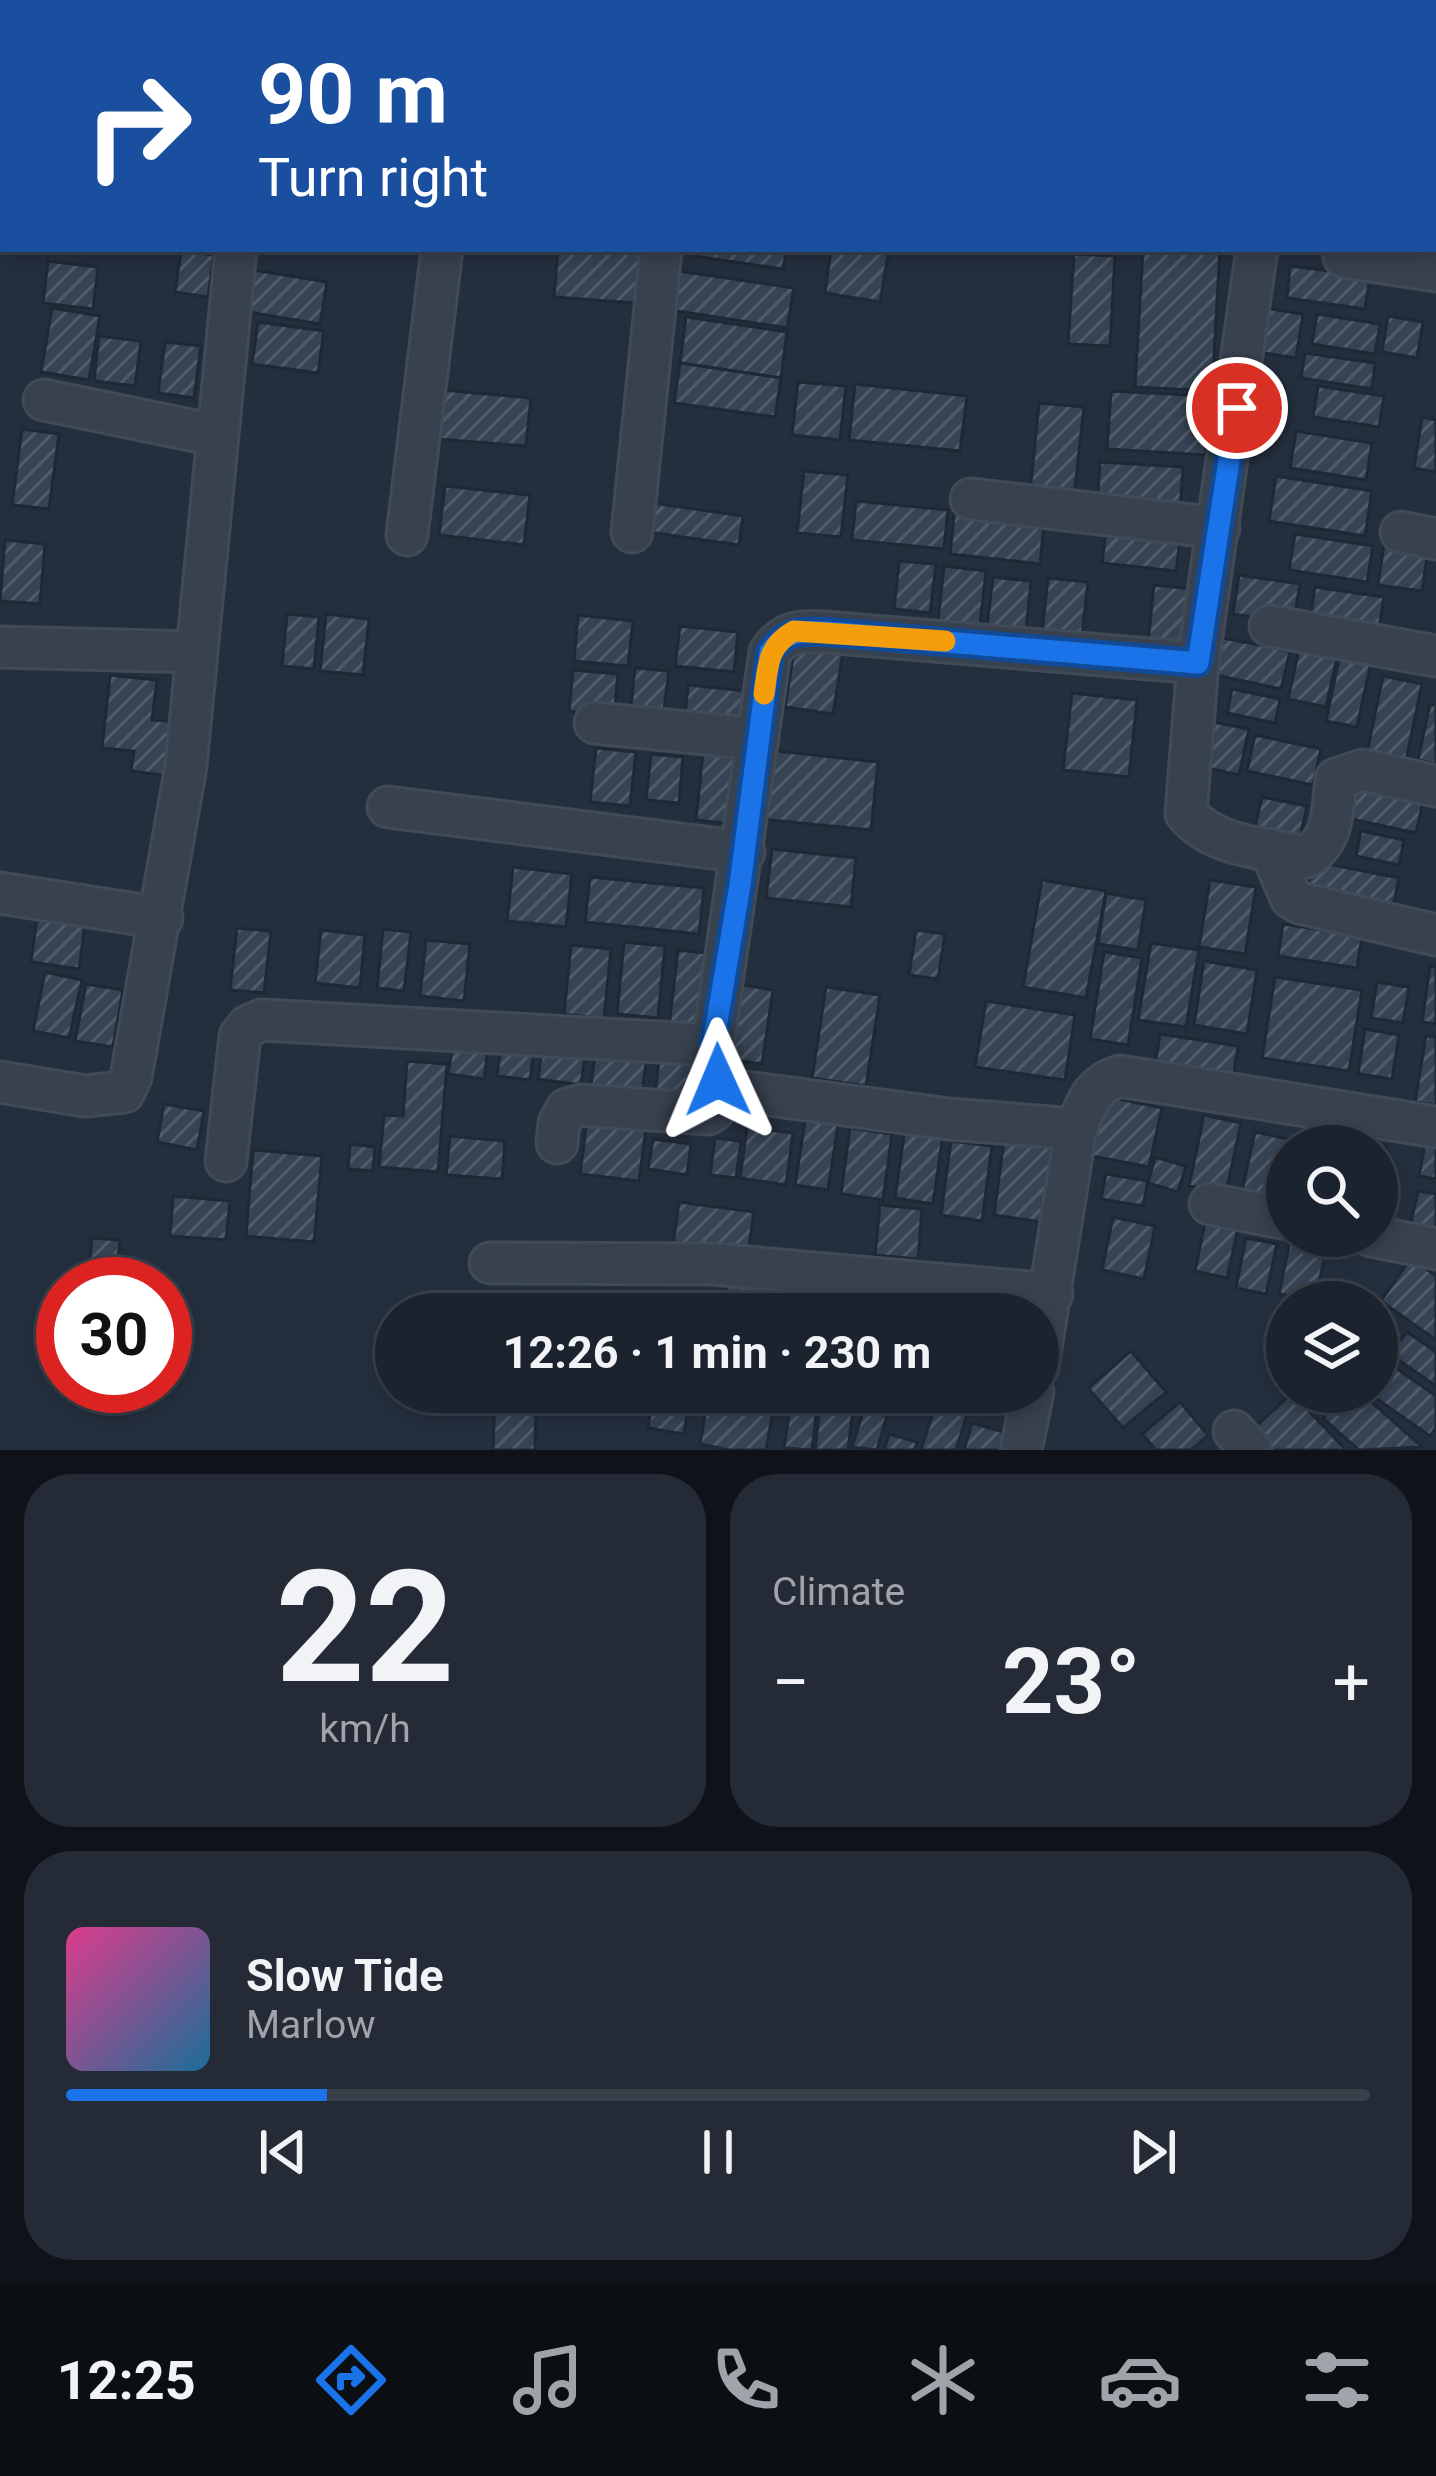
<!DOCTYPE html>
<html lang="en">
<head>
<meta charset="utf-8">
<style>
	:root { --surface:#1b232e; --page:#242b36; --text:#f1f3f6; --muted:#a0a4aa; --line:#39404a; --accent:#1a73e8 }
	body { margin:0; font-family:Roboto,sans-serif; background:var(--page); color:var(--text); height:100vh; display:flex; flex-direction:column; font-size:45px; white-space:nowrap }
	* { box-sizing:border-box; margin:0 }
	p { font-size:39px; color:var(--muted) }
	.icon { flex:none; width:66px; height:66px; fill:none; stroke:currentColor; stroke-width:2; stroke-linecap:round; stroke-linejoin:round }
	.map { position:relative; height:1450px; overflow:hidden }
	.drawer { display:flex; flex-direction:column; gap:24px; padding:24px; background:#0f1319; flex:1 }
	.drawer>* { flex:none }
	.top-card { position:absolute; left:0px; top:0px; width:1437px; height:252px; box-shadow:0 6px 18px #0003,0 0 0 3px var(--line); background:#1a4fa0; color:#fff; overflow:hidden }
	.fabs { position:absolute; left:1266px; top:1125px; display:grid; gap:24px }
	.fabs a { display:grid; place-items:center; width:132px; height:132px; border-radius:50%; background:var(--surface); box-shadow:0 6px 18px #0003,0 0 0 3px var(--line); font-size:60px }
	.speed { position:absolute; left:36px; top:1257px; display:flex; gap:24px; font-size:60px; font-weight:700; text-align:center }
	.speed>* { display:grid; place-content:center; width:156px; height:156px; border-radius:50%; background:var(--surface); box-shadow:0 6px 18px #0003,0 0 0 3px var(--line); line-height:1 }
	.speed .limit { border:18px solid #d22; background:#fff; color:#111 }
	.pin { position:absolute; display:grid; place-items:center; width:102px; height:102px; color:#fff; margin:-51px; border:6px solid #fff; border-radius:50%; box-shadow:0 3px 12px #0007 }
	.me { position:absolute; width:132px; margin:-66px; rotate:359deg; stroke-linejoin:round; filter:drop-shadow(0 0 9px #0008) }
	.turn { display:flex; align-items:center; gap:42px; height:252px; padding:0 60px; font-size:54px }
	.turn .icon { width:156px; height:156px; stroke-width:2.5 }
	.turn b { display:block; font-size:84px; line-height:102px }
	.big { font-size:90px; font-weight:700; line-height:1.1 }
	.drawer .widget { flex:1; display:flex; flex-direction:column; justify-content:center; gap:18px; min-width:0; padding:0 42px; border-radius:48px; background:var(--page) }
	.drawer .dial { align-items:center; gap:0 }
	.dial b { font-size:156px; line-height:1 }
	.song { display:flex; align-items:center; gap:36px }
	.cover { width:144px; height:144px; border-radius:18px; background:linear-gradient(135deg,hsl(330 70% 55%),hsl(200 70% 35%)) }
	.played { height:12px; border-radius:6px; background:linear-gradient(90deg,var(--accent) 20%,var(--line) 20%) }
	.keys { display:flex; justify-content:space-around; direction:ltr }
	.heat { display:flex; justify-content:space-between; align-items:center; font-size:66px; direction:ltr }
	.drawer .tiles { flex:1; display:grid; gap:24px; grid-template-columns:1fr 1fr }
	.widget:last-child { grid-column:span 2 }
	.trip { position:absolute; left:375px; top:1293px; width:684px; height:120px; border-radius:60px; background:var(--surface); box-shadow:0 6px 18px #0003,0 0 0 3px var(--line); font-weight:700; line-height:120px; text-align:center }
	.tab-bar { display:flex; height:192px; justify-content:space-around; align-items:center; background:#0b0e12; color:var(--muted) }
	.tab-bar .icon { width:84px; height:84px }
	.tab-bar .on { color:var(--accent) }
	.tab-bar b { font-size:54px; color:var(--text) }
	.map>svg:first-child { display:block }
</style>
</head>
<body>
<div class="map">
<svg width="1436" height="1450" viewBox="0 0 1436 1450">
	<defs>
		<pattern id="building-hatch" width="6" height="6" patternUnits="userSpaceOnUse" patternTransform="scale(3)"><rect width="6" height="6" fill="#364354"/><path d="M-1 1l2-2M0 6l6-6M5 7l2-2" fill="none" stroke="#515c6b"/></pattern>
	</defs>
	<rect width="100%" height="100%" fill="#242f3e"/>
	<!-- building -->
	<g fill="url(#building-hatch)" stroke="#1f2835" stroke-width="3">
		<polygon points="558,249 653,249 648,304 554,297"/>
		<polygon points="695,249 787,249 783,269 694,256"/>
		<polygon points="831,249 889,249 880,302 825,293"/>
		<polygon points="1143,249 1220,249 1212,391 1135,387"/>
		<polygon points="181,251 214,255 208,297 175,292"/>
		<polygon points="1074,254 1115,256 1110,346 1068,344"/>
		<polygon points="48,261 98,267 93,309 43,303"/>
		<polygon points="1290,266 1370,276 1365,309 1287,298"/>
		<polygon points="248,269 327,282 320,324 241,311"/>
		<polygon points="678,271 794,288 787,328 671,310"/>
		<polygon points="1258,307 1303,314 1296,358 1251,351"/>
		<polygon points="52,308 100,316 89,380 41,372"/>
		<polygon points="1317,314 1380,324 1375,354 1312,344"/>
		<polygon points="1388,316 1423,322 1417,358 1382,352"/>
		<polygon points="686,317 787,332 781,378 680,363"/>
		<polygon points="258,322 324,331 318,373 252,364"/>
		<polygon points="99,336 141,341 135,386 94,381"/>
		<polygon points="165,342 201,346 194,398 158,393"/>
		<polygon points="1305,353 1375,363 1372,389 1301,378"/>
		<polygon points="680,363 781,378 775,417 674,403"/>
		<polygon points="1246,381 1285,387 1278,433 1238,427"/>
		<polygon points="798,382 846,386 840,440 792,435"/>
		<polygon points="855,384 967,396 960,451 849,440"/>
		<polygon points="1318,386 1384,396 1379,427 1313,417"/>
		<polygon points="443,390 531,398 526,446 438,439"/>
		<polygon points="1111,391 1209,396 1205,455 1107,449"/>
		<polygon points="1039,403 1084,407 1074,497 1030,493"/>
		<polygon points="1422,417 1436,420 1436,472 1414,468"/>
		<polygon points="22,429 59,434 49,509 12,505"/>
		<polygon points="1296,431 1372,443 1366,480 1290,468"/>
		<polygon points="1100,462 1183,467 1180,511 1097,506"/>
		<polygon points="804,471 848,475 841,537 797,533"/>
		<polygon points="1276,476 1372,491 1365,536 1269,521"/>
		<polygon points="445,486 530,495 524,545 439,535"/>
		<polygon points="856,501 948,510 944,549 852,540"/>
		<polygon points="653,503 743,516 739,545 648,532"/>
		<polygon points="955,507 1045,515 1040,564 950,554"/>
		<polygon points="1386,531 1430,538 1422,591 1378,585"/>
		<polygon points="1106,532 1180,540 1176,571 1102,563"/>
		<polygon points="1295,534 1373,546 1367,582 1289,570"/>
		<polygon points="5,540 45,544 40,604 0,601"/>
		<polygon points="899,561 936,564 930,613 894,609"/>
		<polygon points="944,566 986,571 980,625 938,621"/>
		<polygon points="1239,575 1300,584 1293,623 1233,614"/>
		<polygon points="993,577 1031,581 1026,631 987,626"/>
		<polygon points="1048,578 1088,582 1081,645 1041,641"/>
		<polygon points="1154,585 1193,589 1187,646 1148,642"/>
		<polygon points="1315,587 1384,597 1377,640 1308,630"/>
		<polygon points="287,614 319,617 314,669 282,666"/>
		<polygon points="326,614 369,619 363,675 320,671"/>
		<polygon points="578,615 633,621 628,666 574,661"/>
		<polygon points="680,626 738,632 734,672 675,666"/>
		<polygon points="797,632 845,639 833,714 785,707"/>
		<polygon points="1223,638 1290,651 1281,689 1215,675"/>
		<polygon points="1299,649 1337,657 1326,707 1288,699"/>
		<polygon points="1341,650 1372,657 1357,727 1326,721"/>
		<polygon points="635,668 669,671 664,709 631,706"/>
		<polygon points="573,670 618,674 614,716 569,711"/>
		<polygon points="110,675 157,680 152,720 175,722 169,776 131,771 134,751 102,748"/>
		<polygon points="1383,676 1422,684 1405,765 1366,757"/>
		<polygon points="688,685 746,691 743,722 685,716"/>
		<polygon points="1232,689 1280,699 1275,723 1227,713"/>
		<polygon points="1072,693 1137,700 1129,777 1063,770"/>
		<polygon points="1430,704 1436,705 1436,764 1418,760"/>
		<polygon points="1203,720 1249,729 1239,775 1194,765"/>
		<polygon points="1255,735 1321,749 1313,785 1247,771"/>
		<polygon points="596,748 636,752 630,806 590,802"/>
		<polygon points="767,750 878,762 871,830 760,819"/>
		<polygon points="703,752 743,756 736,824 696,820"/>
		<polygon points="651,754 683,757 679,803 646,800"/>
		<polygon points="1353,788 1423,802 1416,833 1347,818"/>
		<polygon points="1262,797 1307,806 1300,837 1255,827"/>
		<polygon points="1361,831 1404,840 1399,865 1356,856"/>
		<polygon points="772,849 856,858 851,907 766,898"/>
		<polygon points="1313,861 1399,878 1391,917 1305,899"/>
		<polygon points="513,867 572,874 566,927 507,921"/>
		<polygon points="590,877 704,888 699,934 585,922"/>
		<polygon points="1042,880 1106,891 1086,998 1023,987"/>
		<polygon points="1210,880 1256,887 1245,954 1199,947"/>
		<polygon points="1106,893 1146,900 1138,950 1098,944"/>
		<polygon points="39,903 87,910 79,969 31,962"/>
		<polygon points="1283,924 1362,936 1357,968 1278,956"/>
		<polygon points="237,928 271,931 264,993 230,990"/>
		<polygon points="383,929 411,932 404,991 377,988"/>
		<polygon points="321,930 365,935 360,988 315,983"/>
		<polygon points="916,930 945,934 938,979 909,975"/>
		<polygon points="426,940 470,944 464,1001 420,996"/>
		<polygon points="624,942 665,946 658,1018 617,1014"/>
		<polygon points="1151,943 1199,950 1186,1027 1138,1020"/>
		<polygon points="571,945 611,949 604,1019 564,1014"/>
		<polygon points="678,950 715,954 707,1029 669,1026"/>
		<polygon points="1104,952 1142,958 1128,1045 1090,1039"/>
		<polygon points="1204,961 1257,970 1247,1034 1194,1025"/>
		<polygon points="1430,966 1436,967 1436,1024 1422,1022"/>
		<polygon points="45,972 82,980 69,1038 33,1031"/>
		<polygon points="1275,977 1362,990 1349,1071 1262,1058"/>
		<polygon points="1377,982 1409,987 1403,1023 1371,1018"/>
		<polygon points="731,983 773,990 762,1064 720,1058"/>
		<polygon points="86,984 123,990 113,1047 75,1041"/>
		<polygon points="826,987 880,995 866,1086 812,1078"/>
		<polygon points="986,1001 1075,1015 1065,1080 975,1067"/>
		<polygon points="1365,1029 1399,1035 1392,1079 1358,1074"/>
		<polygon points="1160,1034 1238,1046 1232,1085 1154,1072"/>
		<polygon points="1426,1036 1436,1037 1436,1105 1415,1102"/>
		<polygon points="454,1037 489,1041 484,1079 448,1074"/>
		<polygon points="597,1042 648,1049 642,1092 591,1085"/>
		<polygon points="543,1043 586,1048 581,1085 538,1079"/>
		<polygon points="501,1045 534,1050 530,1080 497,1076"/>
		<polygon points="660,1053 713,1059 708,1099 655,1093"/>
		<polygon points="407,1061 447,1064 438,1172 379,1167 384,1115 403,1116"/>
		<polygon points="1105,1096 1162,1108 1149,1167 1092,1156"/>
		<polygon points="164,1104 204,1111 197,1150 157,1142"/>
		<polygon points="806,1115 839,1119 828,1190 795,1185"/>
		<polygon points="1204,1115 1241,1123 1226,1193 1189,1186"/>
		<polygon points="587,1121 646,1129 639,1181 580,1174"/>
		<polygon points="747,1127 793,1133 786,1185 740,1178"/>
		<polygon points="850,1128 892,1134 883,1200 841,1194"/>
		<polygon points="905,1129 943,1135 933,1204 895,1198"/>
		<polygon points="1255,1132 1312,1144 1287,1146 1287,1205 1241,1196"/>
		<polygon points="1005,1133 1061,1141 1049,1223 994,1215"/>
		<polygon points="1427,1134 1436,1136 1436,1179 1419,1176"/>
		<polygon points="450,1136 505,1141 502,1179 446,1175"/>
		<polygon points="715,1138 741,1141 736,1178 710,1175"/>
		<polygon points="1343,1138 1387,1147 1377,1192 1377,1146 1341,1146"/>
		<polygon points="653,1139 691,1144 687,1175 648,1169"/>
		<polygon points="951,1141 992,1146 982,1221 941,1215"/>
		<polygon points="350,1144 375,1147 373,1171 348,1169"/>
		<polygon points="253,1150 322,1156 314,1242 246,1236"/>
		<polygon points="1155,1157 1186,1166 1178,1192 1148,1183"/>
		<polygon points="1106,1174 1148,1181 1143,1206 1101,1199"/>
		<polygon points="1418,1191 1436,1194 1436,1237 1409,1232"/>
		<polygon points="173,1196 230,1201 226,1240 170,1236"/>
		<polygon points="679,1202 754,1212 748,1255 673,1245"/>
		<polygon points="880,1205 922,1209 918,1259 875,1255"/>
		<polygon points="1113,1217 1155,1226 1144,1279 1102,1270"/>
		<polygon points="1206,1218 1239,1224 1227,1278 1195,1271"/>
		<polygon points="1291,1236 1328,1242 1315,1301 1279,1294"/>
		<polygon points="92,1238 120,1240 116,1281 88,1279"/>
		<polygon points="1246,1238 1277,1244 1266,1294 1236,1288"/>
		<polygon points="1411,1258 1436,1276 1436,1340 1381,1301"/>
		<polygon points="728,1276 778,1282 774,1314 724,1314"/>
		<polygon points="796,1278 848,1284 845,1314 791,1314"/>
		<polygon points="1407,1332 1436,1352 1436,1386 1390,1354"/>
		<polygon points="1131,1351 1166,1392 1123,1428 1088,1388"/>
		<polygon points="1383,1359 1436,1396 1436,1428 1430,1436 1367,1392 1377,1392 1377,1367"/>
		<polygon points="495,1392 536,1392 535,1450 493,1450"/>
		<polygon points="653,1392 690,1392 684,1434 648,1428"/>
		<polygon points="709,1392 776,1394 766,1450 729,1450 700,1444"/>
		<polygon points="1346,1392 1360,1392 1422,1447 1359,1450 1323,1418"/>
		<polygon points="792,1393 818,1397 812,1450 784,1448"/>
		<polygon points="1292,1393 1346,1450 1267,1450 1250,1432"/>
		<polygon points="821,1398 854,1402 848,1450 815,1450"/>
		<polygon points="1180,1402 1208,1435 1191,1450 1156,1450 1142,1434"/>
		<polygon points="935,1406 967,1415 956,1450 921,1450"/>
		<polygon points="864,1409 887,1416 877,1450 852,1447"/>
		<polygon points="972,1423 1004,1432 999,1450 964,1450"/>
		<polygon points="889,1434 917,1442 915,1450 884,1450"/>
	</g>
	<g fill="none" stroke-linecap="round" stroke-linejoin="round">
		<!-- minor casing -->
		<g stroke="#414a57" stroke-width="45">
			<g id="minor">
				<polyline points="263,3 263,0"/>
				<polyline points="471,3 471,0"/>
				<polyline points="687,3 687,0"/>
				<polyline points="1434,144 1436,144"/>
				<path d="M1257,249l-59,414 -12,150c27,34 79,35 120,44 29,-18 26,-46 30,-78l27,-9 73,16"/>
				<polyline points="1344,257 1436,271"/>
				<polyline points="44,400 215,435"/>
				<polyline points="971,499 1219,528"/>
				<polyline points="632,532 661,249"/>
				<polyline points="1401,532 1436,539"/>
				<polyline points="407,535 442,249"/>
				<polyline points="1270,626 1436,656"/>
				<polyline points="0,647 196,652"/>
				<polyline points="595,723 758,739"/>
				<polyline points="388,807 744,852"/>
				<polyline points="1270,849 1291,898 1300,903 1436,935"/>
				<polyline points="0,893 162,918"/>
				<polyline points="0,1082 85,1096 124,1092 131,1077 186,766 236,249"/>
				<polyline points="723,1089 949,1119 1076,1129"/>
				<path d="M557,1143l2,-20 8,-14 15,-4 126,9 6,-4 9,-21 -8,-19 -2,-25 57,-393c16,-22 30,-21 55,-20l373,31"/>
				<polyline points="226,1161 240,1036 248,1026 262,1020 713,1045"/>
				<polyline points="1210,1204 1287,1219"/>
				<polyline points="1371,1236 1436,1249"/>
				<polyline points="490,1263 714,1264 1052,1294"/>
				<path d="M1038,1367l38,-238c11,-26 15,-44 44,-53l316,51"/>
				<polyline points="1234,1431 1251,1450"/>
				<polyline points="1021,1450 1033,1392"/>
			</g>
		</g>
		<!-- minor -->
		<use href="#minor" stroke="#38414e" stroke-width="39"/>
	</g>
	<g fill="none" stroke-linecap="round" stroke-linejoin="round">
		<!-- route casing -->
		<g stroke="#114b97" stroke-width="30">
			<path id="route" d="M718,1080l-5,-35 27,-160 30,-233c16,-22 31,-21 56,-20l372,31 39,-255"/>
		</g>
		<!-- route -->
		<use href="#route" stroke="#1a73e8" stroke-width="21"/>
		<!-- slow -->
		<path stroke="#f59e0b" stroke-width="21" d="M764,694c4,-28 3,-48 30,-63l151,10"/>
	</g>
</svg>
<div class="fabs">
<a><svg class="icon" aria-label="search" viewBox="0 0 24 24"><circle cx="10" cy="10" r="6"/><path d="M15 15l6 6"/></svg></a>
<a><svg class="icon" aria-label="layers" viewBox="0 0 24 24"><path d="M12 4l9 5-9 5-9-5zM3 14l9 5 9-5"/></svg></a>
</div>
<div class="speed"><div class="limit">30</div></div>
<div class="pin" style="left:1237px;top:408px;background:#d93025"><svg class="icon" aria-label="arrive" viewBox="0 0 24 24"><path d="M6 21V4h12l-3 4 3 4H6"/></svg></div>
<svg class="me" style="left:718px;top:1080px" viewBox="-20 -20 40 40"><path d="M0-17L14 15 0 8-14 15z" fill="#1a73e8" stroke="#fff" stroke-width="4"/></svg>
<div class="trip">12:26 · 1 min · 230 m</div>
<div class="top-card">
<div class="turn"><svg class="icon" aria-label="right" viewBox="0 0 24 24"><path d="M7 20v-9h11M14 6l5 5-5 5"/></svg><div><b>90 m</b>Turn right</div></div>
</div>
</div>
<section class="drawer">
<div class="tiles">
<div class="widget dial"><b>22</b><p>km/h</p></div>
<div class="widget"><p>Climate</p>
<div class="heat"><a>−</a><b class="big">23°</b><a>+</a></div>
</div>
<div class="widget">
<div class="song"><i class="cover"></i><div><b>Slow Tide</b><p>Marlow</p></div></div>
<div class="played"></div>
<div class="keys"><svg class="icon" aria-label="previous" viewBox="0 0 24 24"><path d="M18 5L8 12l10 7zM5 5v14"/></svg><svg class="icon" aria-label="pause" viewBox="0 0 24 24"><path d="M8 5v14M16 5v14"/></svg><svg class="icon" aria-label="next" viewBox="0 0 24 24"><path d="M6 5l10 7-10 7zM19 5v14"/></svg></div>
</div>
</div>
</section>
<nav class="tab-bar">
<b>12:25</b>
<svg class="icon on" aria-label="directions" viewBox="0 0 24 24"><path d="M12 3l9 9-9 9-9-9zM9 14v-3h6M13 9l2 2-2 2"/></svg>
<svg class="icon" aria-label="music" viewBox="0 0 24 24"><path d="M9 18V5l10-2v13"/><circle cx="6" cy="18" r="3"/><circle cx="16" cy="16" r="3"/></svg>
<svg class="icon" aria-label="phone" viewBox="0 0 24 24"><path d="M5 4h4l2 5-3 2q2 4 5 5l2-3 5 2v4C11 20 4 13 5 4z"/></svg>
<svg class="icon" aria-label="climate" viewBox="0 0 24 24"><path d="M12 3v18M4 7l16 10M4 17L20 7"/></svg>
<svg class="icon" aria-label="car" viewBox="0 0 24 24"><path d="M5 17H2v-5l4-1 3-4h7l3 4 3 1v5h-3M9 17h6M6 11h13"/><circle cx="7" cy="17" r="2"/><circle cx="17" cy="17" r="2"/></svg>
<svg class="icon" aria-label="filters" viewBox="0 0 24 24"><path d="M4 7h16M4 17h16"/><circle cx="9" cy="7" r="2"/><circle cx="15" cy="17" r="2"/></svg>
</nav>
</body>
</html>
